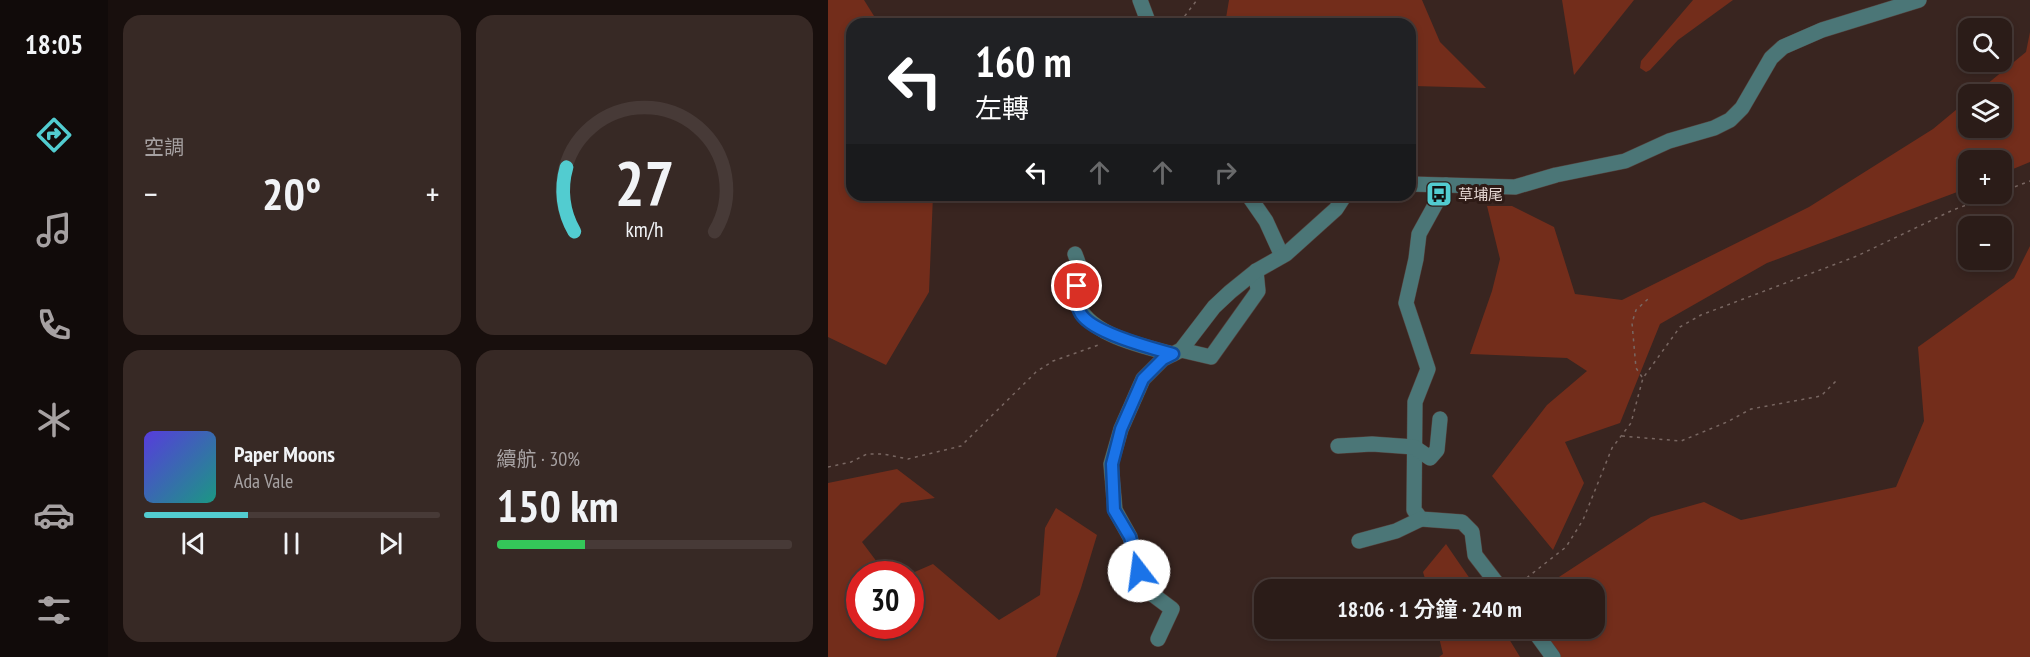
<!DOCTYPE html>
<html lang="zh-TW">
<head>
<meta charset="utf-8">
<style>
	:root { --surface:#2b1c18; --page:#372925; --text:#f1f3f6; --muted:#a6a1a2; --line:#473a37; --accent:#52ccd0 }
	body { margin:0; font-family:"PT Sans Narrow","Noto Sans TC",sans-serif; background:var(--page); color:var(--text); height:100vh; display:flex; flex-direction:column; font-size:22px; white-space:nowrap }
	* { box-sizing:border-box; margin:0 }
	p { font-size:20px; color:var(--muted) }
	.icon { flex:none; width:33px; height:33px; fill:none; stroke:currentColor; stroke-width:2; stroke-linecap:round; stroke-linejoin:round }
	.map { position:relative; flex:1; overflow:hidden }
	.sheet { display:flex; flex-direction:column; gap:15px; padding:15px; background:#180f0d; width:720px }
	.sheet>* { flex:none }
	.guide { position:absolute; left:18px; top:18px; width:570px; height:183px; border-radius:18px; box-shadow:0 3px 9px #0003,0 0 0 2px var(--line); background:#202124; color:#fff; overflow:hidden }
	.fabs { position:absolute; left:1130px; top:18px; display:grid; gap:12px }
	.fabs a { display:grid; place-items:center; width:54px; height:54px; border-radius:12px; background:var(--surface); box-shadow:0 3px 9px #0003,0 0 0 2px var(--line); font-size:30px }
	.speed { position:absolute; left:18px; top:561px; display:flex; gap:12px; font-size:30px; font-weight:700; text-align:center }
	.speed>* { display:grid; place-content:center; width:78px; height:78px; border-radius:50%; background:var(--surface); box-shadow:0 3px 9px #0003,0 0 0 2px var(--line); line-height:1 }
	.speed .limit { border:9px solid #d22; background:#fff; color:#111 }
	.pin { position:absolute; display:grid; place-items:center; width:51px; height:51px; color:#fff; margin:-26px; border:3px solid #fff; border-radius:50%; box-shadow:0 2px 6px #0007 }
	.me { position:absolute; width:66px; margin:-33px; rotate:345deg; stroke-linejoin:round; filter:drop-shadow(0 0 4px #0008) }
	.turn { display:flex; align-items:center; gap:21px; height:126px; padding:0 30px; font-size:27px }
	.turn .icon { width:78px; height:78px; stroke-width:2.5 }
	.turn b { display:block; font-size:42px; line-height:51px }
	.lanes { display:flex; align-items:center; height:57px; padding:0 30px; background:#0003; justify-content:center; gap:30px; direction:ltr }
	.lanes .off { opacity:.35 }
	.big { font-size:45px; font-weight:600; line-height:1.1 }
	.sheet .card { flex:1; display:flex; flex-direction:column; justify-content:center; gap:9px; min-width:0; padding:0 21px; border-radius:18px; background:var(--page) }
	.sheet .dial { align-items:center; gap:0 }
	.dial svg { height:156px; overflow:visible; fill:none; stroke:var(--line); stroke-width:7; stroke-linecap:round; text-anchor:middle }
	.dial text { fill:var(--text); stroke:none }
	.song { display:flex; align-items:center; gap:18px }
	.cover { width:72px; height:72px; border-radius:9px; background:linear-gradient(135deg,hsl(250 70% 55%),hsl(170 70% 35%)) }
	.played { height:6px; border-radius:3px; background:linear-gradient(90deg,var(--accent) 35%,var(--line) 35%) }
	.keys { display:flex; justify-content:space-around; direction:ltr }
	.heat { display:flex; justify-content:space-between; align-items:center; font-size:33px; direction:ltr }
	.charge { height:9px; border-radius:4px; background:linear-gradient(90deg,#34c759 30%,var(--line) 0) }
	.sheet .tiles { flex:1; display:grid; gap:15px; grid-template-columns:repeat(2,1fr) }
	.trip { position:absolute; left:426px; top:579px; width:351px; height:60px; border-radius:18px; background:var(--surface); box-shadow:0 3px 9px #0003,0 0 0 2px var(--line); font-weight:600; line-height:60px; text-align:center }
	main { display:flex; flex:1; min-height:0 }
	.menu { display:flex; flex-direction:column; width:108px; justify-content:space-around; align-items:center; background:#110b0a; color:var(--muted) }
	.menu .icon { width:42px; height:42px }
	.menu .on { color:var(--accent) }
	.menu b { font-size:27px; color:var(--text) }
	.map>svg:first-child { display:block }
</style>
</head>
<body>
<main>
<nav class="menu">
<b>18:05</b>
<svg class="icon on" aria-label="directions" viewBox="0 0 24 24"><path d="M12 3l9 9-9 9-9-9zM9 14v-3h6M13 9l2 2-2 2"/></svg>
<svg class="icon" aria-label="music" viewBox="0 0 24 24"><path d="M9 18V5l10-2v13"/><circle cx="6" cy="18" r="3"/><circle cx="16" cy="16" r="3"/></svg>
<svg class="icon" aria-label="phone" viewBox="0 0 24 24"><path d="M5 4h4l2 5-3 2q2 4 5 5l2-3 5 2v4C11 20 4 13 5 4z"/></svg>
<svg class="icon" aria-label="climate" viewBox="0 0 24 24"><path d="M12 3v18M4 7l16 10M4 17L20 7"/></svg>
<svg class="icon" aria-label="car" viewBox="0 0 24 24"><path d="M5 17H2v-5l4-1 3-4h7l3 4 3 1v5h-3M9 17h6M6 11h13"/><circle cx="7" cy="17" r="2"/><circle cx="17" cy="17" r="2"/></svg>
<svg class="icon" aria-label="filters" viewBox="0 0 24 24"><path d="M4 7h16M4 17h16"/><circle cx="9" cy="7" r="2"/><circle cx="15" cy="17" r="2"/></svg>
</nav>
<section class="sheet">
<div class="tiles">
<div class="card"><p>空調</p>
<div class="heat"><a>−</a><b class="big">20°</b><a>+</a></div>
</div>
<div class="card dial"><svg viewBox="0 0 100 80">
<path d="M14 69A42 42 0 1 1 86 69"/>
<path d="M14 69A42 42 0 0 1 10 36" stroke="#52ccd0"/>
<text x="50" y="56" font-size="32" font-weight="700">27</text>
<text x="50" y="72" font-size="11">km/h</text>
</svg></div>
<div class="card">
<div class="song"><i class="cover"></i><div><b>Paper Moons</b><p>Ada Vale</p></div></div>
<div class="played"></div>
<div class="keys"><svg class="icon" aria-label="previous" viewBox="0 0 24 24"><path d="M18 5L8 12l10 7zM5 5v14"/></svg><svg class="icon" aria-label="pause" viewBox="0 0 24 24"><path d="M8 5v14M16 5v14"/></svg><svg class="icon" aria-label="next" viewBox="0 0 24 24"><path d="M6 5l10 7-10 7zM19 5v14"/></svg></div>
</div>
<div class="card"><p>續航 · 30%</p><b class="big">150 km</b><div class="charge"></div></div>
</div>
</section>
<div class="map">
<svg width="1202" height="657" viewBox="0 0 1202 657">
	<rect width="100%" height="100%" fill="#392520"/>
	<!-- green -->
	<g fill="#732d1b">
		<polygon points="0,0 36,0 51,24 24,24 24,195 105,195 101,292 58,365 0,337"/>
		<polygon points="401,0 594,0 612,42 658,88 586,86 582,92 582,24 397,24"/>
		<polygon points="734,0 806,0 746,75"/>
		<polygon points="865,0 905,0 850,40 822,70 818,72 812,68 813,61"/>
		<polygon points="1202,32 1202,162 1173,174 1173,160 1140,160 1140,188 939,263 832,324 792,423 737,442 756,483 725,550 664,476 719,405 759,371 739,358 642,354 664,291 672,259 659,206 684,206 726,227 747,294 794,300 981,207 1105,129 1140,100 1140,128 1173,128 1173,94 1147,94 1198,52"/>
		<polygon points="1202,246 1202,657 733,657 713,629 766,628 766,590 711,590 823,517 876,502 913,520 1068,487 1096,421 1090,347 1186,278"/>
		<polygon points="69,469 107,498 73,503 34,542 58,574 32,574 32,626 82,626 82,574 105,564 171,620 212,595 217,528 228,508 269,535 253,588 228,657 0,657 0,483"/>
		<polygon points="618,544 649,589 600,589 595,572"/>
		<polygon points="609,629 675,629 692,657 611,657 615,654"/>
	</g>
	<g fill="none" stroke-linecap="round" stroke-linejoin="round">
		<!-- minor casing -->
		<g stroke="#54413c" stroke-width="16">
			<g id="minor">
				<polyline points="312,0 321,24"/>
				<polyline points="582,184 687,187 728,175 797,161 841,141 886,128 902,120 914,108 943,58 955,47 994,30 1091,0"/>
				<polyline points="618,185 591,234 588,259 578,303 600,369 587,402 586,510 593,519 634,522 644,532 647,555 674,590"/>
				<polyline points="420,195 438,221 454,256"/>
				<path d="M247,254c2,6 5,12 5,18 -1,9 -6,18 -4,27 8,35 66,47 97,55"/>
				<polyline points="353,350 383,357 430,291 428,271"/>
				<polyline points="510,446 544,444 586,447 602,458 609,450 612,419"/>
				<polyline points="531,541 568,531 593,519"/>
				<polyline points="704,628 725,657"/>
				<polyline points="330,639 344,609 316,588 302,537 287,510 283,464 293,429 315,379 335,359 353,350 386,307 402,292 428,271 458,254 508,209 517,195"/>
			</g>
		</g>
		<!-- path -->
		<g stroke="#796762" stroke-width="1.5" stroke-dasharray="3 4.5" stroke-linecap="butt">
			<polyline points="344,24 356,17 369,0"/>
			<polyline points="1173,192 1202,181"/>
			<polyline points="814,377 808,368 804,323 808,310 820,299"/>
			<polyline points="794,436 853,441 899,422 923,409 993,396 1010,379"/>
			<polyline points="0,467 23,462 39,454 55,454 80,459 133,446 208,372 225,361 273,344"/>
			<polyline points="687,587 738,547 755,520 784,448 803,423 815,378 852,327 873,315 1029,256 1125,210 1168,194"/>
		</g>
		<!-- minor -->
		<use href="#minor" stroke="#4b7677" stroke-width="15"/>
	</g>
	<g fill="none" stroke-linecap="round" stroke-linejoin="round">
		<!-- route casing -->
		<g stroke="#114b97" stroke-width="15">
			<path id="route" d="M249,286c-2,9 -1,20 4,28 12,19 70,34 92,40l-10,5 -20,20 -22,50 -9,35 2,46 16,27 9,34"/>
		</g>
		<!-- route -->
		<use href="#route" stroke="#1a73e8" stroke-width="10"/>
	</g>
	<!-- icons -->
	<defs>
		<g id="bus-square" transform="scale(1.35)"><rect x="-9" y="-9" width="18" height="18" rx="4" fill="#52ccd0" stroke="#2e1b16"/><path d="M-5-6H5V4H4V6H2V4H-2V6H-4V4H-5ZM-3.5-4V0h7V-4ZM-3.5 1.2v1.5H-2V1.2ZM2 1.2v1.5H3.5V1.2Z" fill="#111"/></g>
	</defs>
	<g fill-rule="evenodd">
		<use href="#bus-square" x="611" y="194"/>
	</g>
	<g text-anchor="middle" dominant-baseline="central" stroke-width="6" stroke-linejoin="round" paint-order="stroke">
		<!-- poi labels -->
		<g font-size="15" fill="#e2d4d0" stroke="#2e1b16" text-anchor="start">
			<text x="630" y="194">草埔尾</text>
		</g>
	</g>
</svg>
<div class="fabs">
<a><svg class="icon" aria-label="search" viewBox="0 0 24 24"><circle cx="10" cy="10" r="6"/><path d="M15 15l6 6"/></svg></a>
<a><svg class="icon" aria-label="layers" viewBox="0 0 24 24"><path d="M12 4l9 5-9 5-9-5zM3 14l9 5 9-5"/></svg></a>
<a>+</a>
<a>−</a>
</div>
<div class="speed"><div class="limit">30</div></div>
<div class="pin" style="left:249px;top:286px;background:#d93025"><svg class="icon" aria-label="arrive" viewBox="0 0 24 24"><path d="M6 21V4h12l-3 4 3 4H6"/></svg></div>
<svg class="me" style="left:311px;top:571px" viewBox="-20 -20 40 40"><circle r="19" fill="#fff"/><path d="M0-13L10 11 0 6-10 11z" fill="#1a73e8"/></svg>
<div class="trip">18:06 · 1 分鐘 · 240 m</div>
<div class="guide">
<div class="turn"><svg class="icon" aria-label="left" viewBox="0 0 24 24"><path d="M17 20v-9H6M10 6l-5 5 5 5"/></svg><div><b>160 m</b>左轉</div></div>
<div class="lanes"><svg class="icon" aria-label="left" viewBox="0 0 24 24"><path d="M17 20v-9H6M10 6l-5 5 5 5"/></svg><svg class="icon off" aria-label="ahead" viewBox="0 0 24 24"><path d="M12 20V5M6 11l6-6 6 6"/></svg><svg class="icon off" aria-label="ahead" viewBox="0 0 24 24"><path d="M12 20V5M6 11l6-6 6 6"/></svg><svg class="icon off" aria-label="right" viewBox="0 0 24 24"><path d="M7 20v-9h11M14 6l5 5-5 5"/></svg></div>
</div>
</div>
</main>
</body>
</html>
